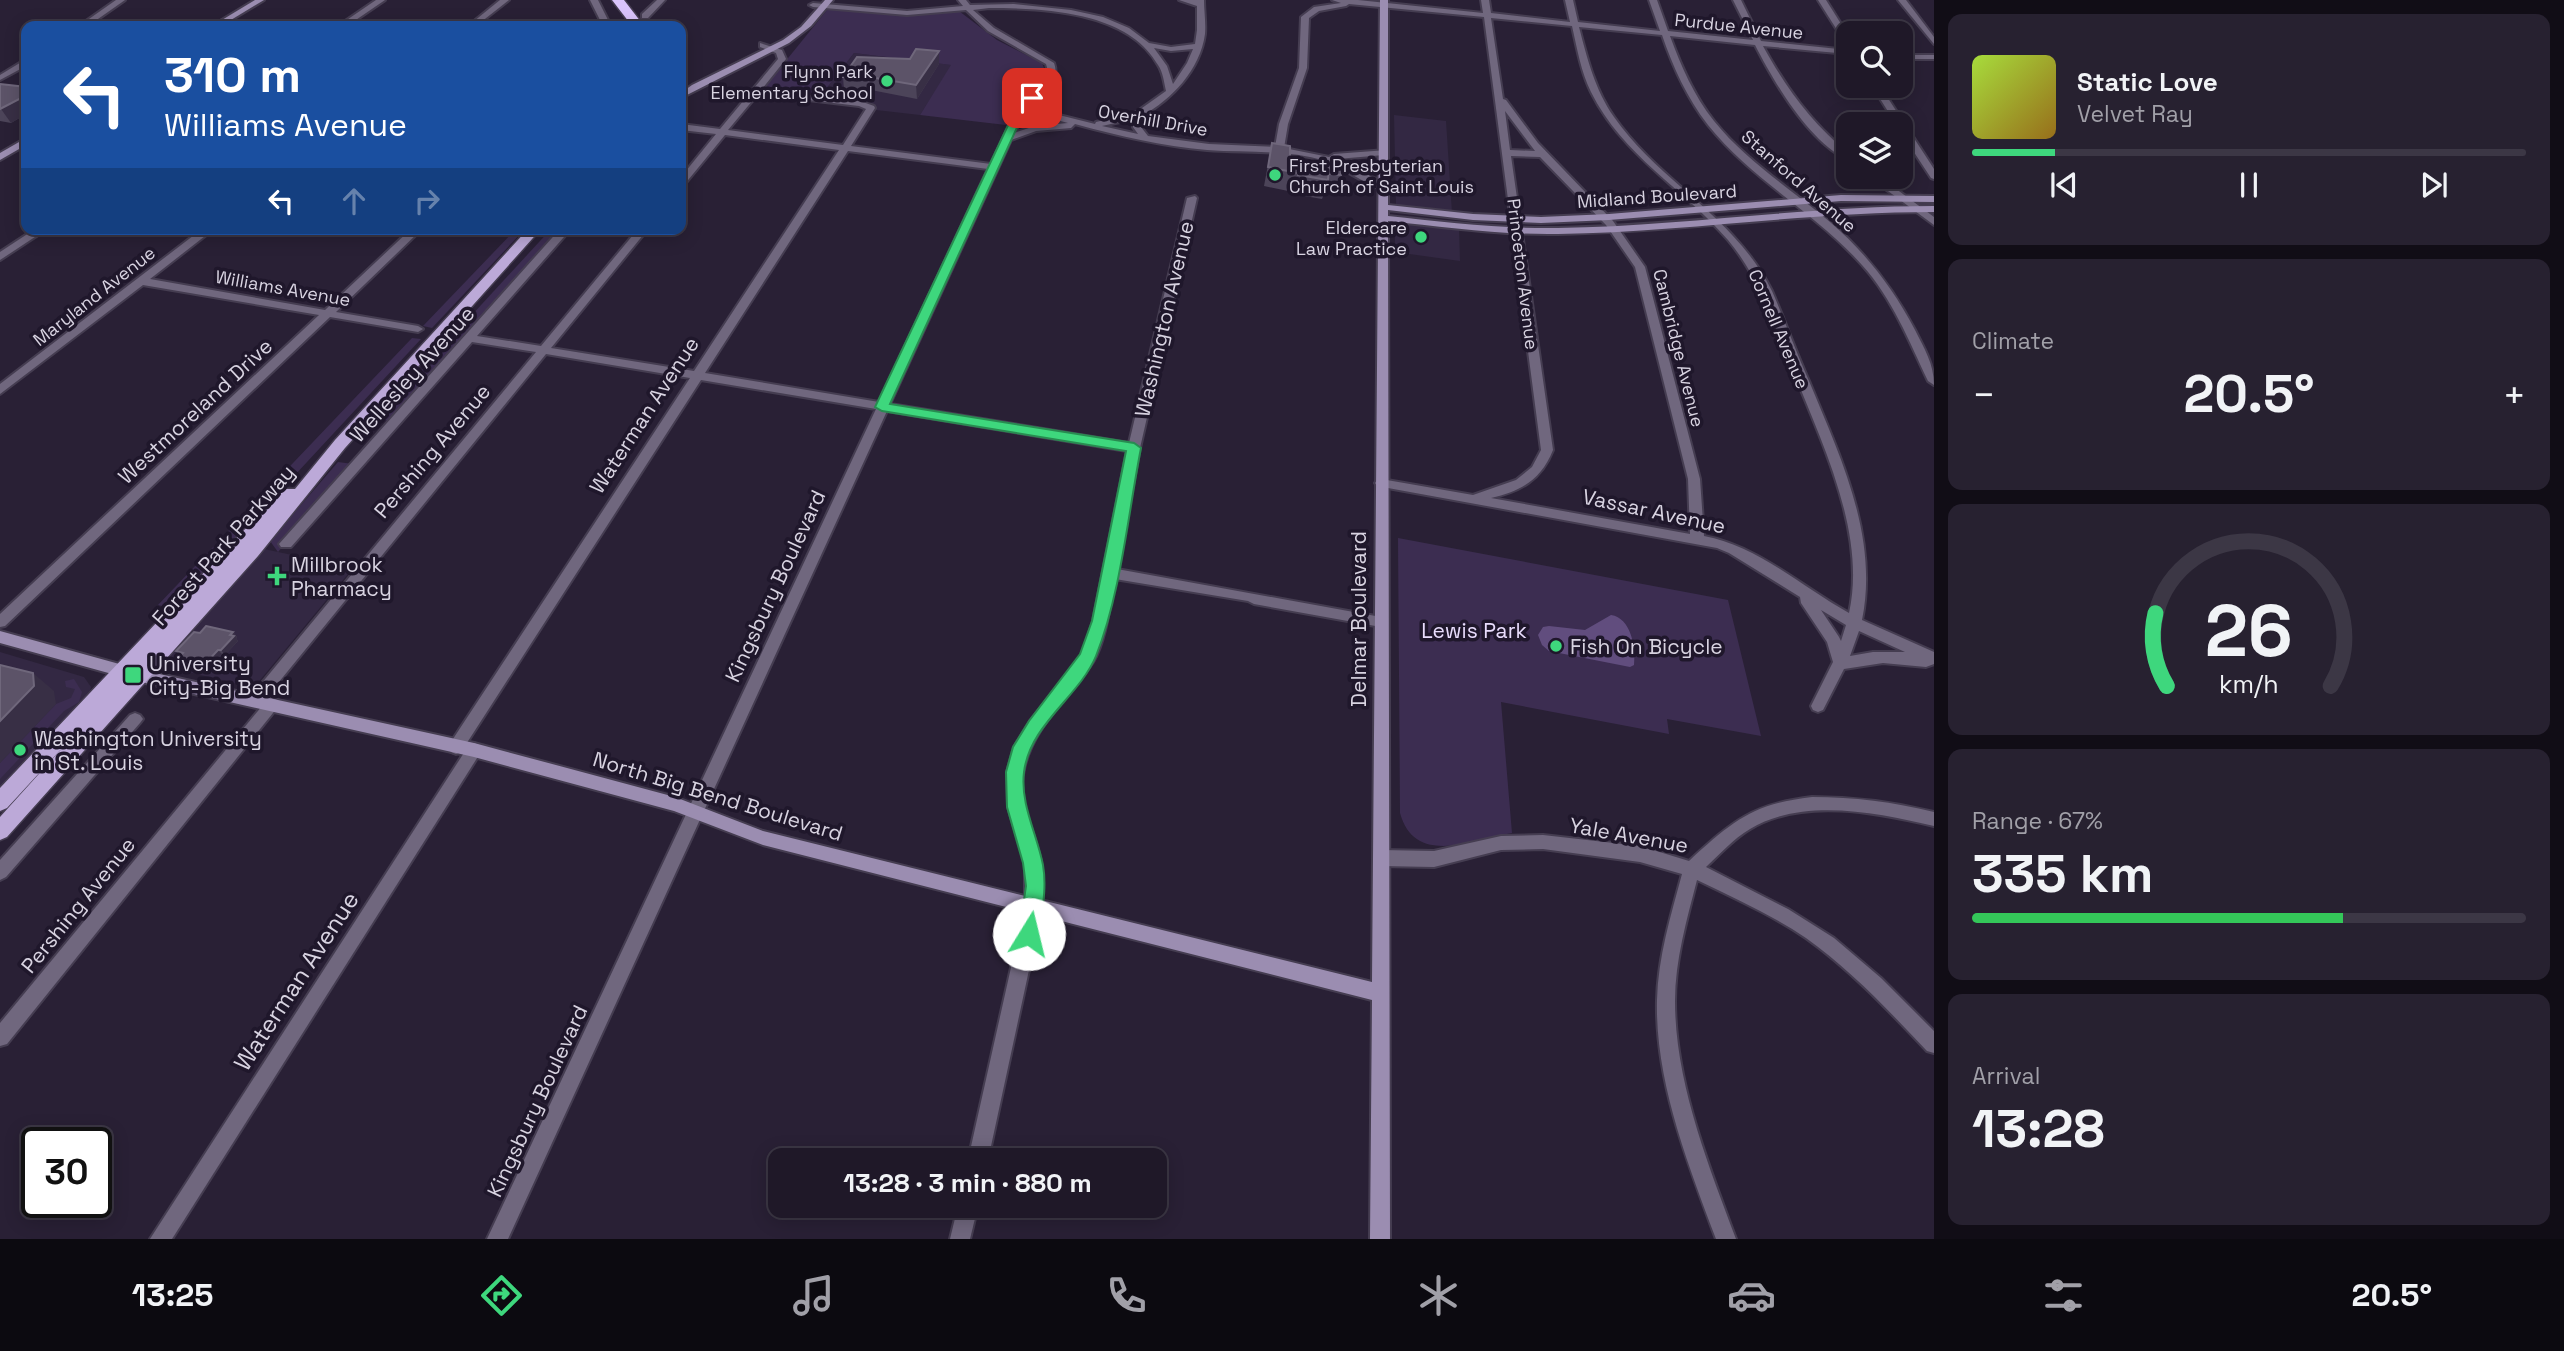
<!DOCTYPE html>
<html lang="en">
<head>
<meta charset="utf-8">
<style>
	:root { --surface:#1f1828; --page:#272130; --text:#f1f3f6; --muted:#a1a0a8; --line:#3c3745; --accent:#3ed77d }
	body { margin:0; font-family:"Space Grotesk",sans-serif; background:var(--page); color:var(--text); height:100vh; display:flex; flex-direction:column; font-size:26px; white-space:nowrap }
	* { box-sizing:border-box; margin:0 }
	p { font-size:23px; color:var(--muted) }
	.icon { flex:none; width:38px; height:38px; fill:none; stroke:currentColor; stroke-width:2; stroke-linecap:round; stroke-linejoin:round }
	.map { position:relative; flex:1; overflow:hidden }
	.side { display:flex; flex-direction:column; gap:14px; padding:14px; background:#110d16; width:630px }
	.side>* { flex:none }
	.top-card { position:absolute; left:21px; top:21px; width:665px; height:214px; border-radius:14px; box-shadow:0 4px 18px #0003,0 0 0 2px var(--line); background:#1a4fa0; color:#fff; overflow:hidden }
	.controls { position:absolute; left:1836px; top:21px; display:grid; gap:14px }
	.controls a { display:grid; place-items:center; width:77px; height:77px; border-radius:14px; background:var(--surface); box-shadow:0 4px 18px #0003,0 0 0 2px var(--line); font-size:35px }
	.speed { position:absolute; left:21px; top:1127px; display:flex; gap:14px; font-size:35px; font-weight:700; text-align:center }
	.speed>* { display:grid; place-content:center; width:91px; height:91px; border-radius:50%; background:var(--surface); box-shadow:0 4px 18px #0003,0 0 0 2px var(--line); line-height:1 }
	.speed .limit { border:4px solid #111; border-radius:10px; background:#fff; color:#111 }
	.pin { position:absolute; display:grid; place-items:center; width:60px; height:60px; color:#fff; margin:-30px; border-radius:14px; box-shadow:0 4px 10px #0006 }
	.me { position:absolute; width:77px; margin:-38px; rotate:9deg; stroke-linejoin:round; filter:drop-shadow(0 0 5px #0008) }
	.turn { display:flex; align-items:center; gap:24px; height:147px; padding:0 28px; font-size:32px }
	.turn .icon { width:91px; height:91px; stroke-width:2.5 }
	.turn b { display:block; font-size:49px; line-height:60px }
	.lanes { display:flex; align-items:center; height:66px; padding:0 28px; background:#0003; justify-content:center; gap:35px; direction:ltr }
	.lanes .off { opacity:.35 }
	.big { font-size:52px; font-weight:700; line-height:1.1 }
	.side .tile { flex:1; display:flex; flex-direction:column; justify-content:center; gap:10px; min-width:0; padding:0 24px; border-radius:14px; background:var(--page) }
	.side .dial { align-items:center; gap:0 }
	.dial svg { height:182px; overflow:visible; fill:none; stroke:var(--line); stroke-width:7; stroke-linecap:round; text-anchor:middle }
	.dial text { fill:var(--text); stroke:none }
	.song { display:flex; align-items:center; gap:21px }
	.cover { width:84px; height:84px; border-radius:10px; background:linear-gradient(135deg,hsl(80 70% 55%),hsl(40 70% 35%)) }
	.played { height:7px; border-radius:4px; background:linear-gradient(90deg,var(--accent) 15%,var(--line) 15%) }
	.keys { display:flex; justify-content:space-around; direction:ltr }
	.heat { display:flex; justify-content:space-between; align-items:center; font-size:38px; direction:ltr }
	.charge { height:10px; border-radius:5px; background:linear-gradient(90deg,#34c759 67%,var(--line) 0) }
	.trip { position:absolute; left:768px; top:1148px; width:399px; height:70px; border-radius:14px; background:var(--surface); box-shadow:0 4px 18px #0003,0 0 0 2px var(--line); font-weight:700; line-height:70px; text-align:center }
	.tabs { display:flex; height:112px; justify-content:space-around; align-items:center; background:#0c0a10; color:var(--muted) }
	.tabs .icon { width:49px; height:49px }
	.tabs .selected { color:var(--accent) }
	.tabs b { font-size:32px; color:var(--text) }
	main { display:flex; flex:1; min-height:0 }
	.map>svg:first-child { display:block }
</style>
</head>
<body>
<main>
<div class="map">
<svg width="1934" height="1239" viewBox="0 0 1934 1239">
	<rect width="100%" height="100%" fill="#292035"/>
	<!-- built -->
	<g fill="#332843">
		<polygon points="854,53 952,65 920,115 876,110 874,107 819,98"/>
		<polygon points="1394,115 1446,121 1452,213 1402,207 1396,204"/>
		<polygon points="1404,223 1459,229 1460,261 1395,252 1395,229"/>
		<polygon points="264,549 353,568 256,685 250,687 168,667 165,658"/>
		<polygon points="0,652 84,677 91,687 89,695 0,793"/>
	</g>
	<!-- green -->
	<g fill="#3c2d51">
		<polygon points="832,9 909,15 959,11 997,40 1042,63 1047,76 1018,104 1006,125 920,115 951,65 854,53 819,98 763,89 827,10"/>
		<polygon points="516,229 525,229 432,328 423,326"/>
		<polygon points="551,229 561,229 460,343 448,341"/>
		<polygon points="412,338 421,339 181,598 173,595 162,606 158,605"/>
		<polygon points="446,342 459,344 390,421 384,420 387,417 381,416"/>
		<polygon points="338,462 353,464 278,552 270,541"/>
		<path d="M1398,538l330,62 33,136 -94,-17 2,15 -168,-32 11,131c-40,7 -97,34 -112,-20z"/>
		<polygon points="74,679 82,692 79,702 64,711 0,779 0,763 56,704 71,698 75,689 66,687 65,681"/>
	</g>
	<!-- water -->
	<path fill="#614d7e" d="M1611,615c20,3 25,32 23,50l-4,2 -81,-16 -7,-6 -4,-10 5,-8 6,-1 36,4z"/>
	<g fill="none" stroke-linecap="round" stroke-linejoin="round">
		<!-- street casing -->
		<g stroke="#453d51" stroke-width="4">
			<g id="street">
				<polygon points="116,0 125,0 88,26 79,26"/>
				<polygon points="376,0 385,0 347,26 338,26"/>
				<polygon points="500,0 509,0 476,26 468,26"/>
				<polygon points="590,0 598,0 611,26 603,26"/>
				<polygon points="657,0 665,0 648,18 642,18 642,14"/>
				<path d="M958,0h8l4,5 44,-1 57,6 32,7 26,11 20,15 22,4 24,-3 2,-14v-24l-18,-6h25c0,11 2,23 1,34 -5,36 -33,65 -63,82l-1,11 7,9 61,8 66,3 4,-23 20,-56 2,-51 13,-10 27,-4 -9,-3h26l125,13 -2,-13h8l2,13 79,9 -5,-22h8l5,22 82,9 -11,-31h8l11,31 85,9 -20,-40h8l20,41 87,9v4l-85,-8c23,42 48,76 85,107v7c-39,-18 -74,-78 -93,-115l-85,-9c11,30 24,60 44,85 32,40 77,68 116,101 36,31 63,66 85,108 9,18 19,34 19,55l-6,-4c-19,-40 -36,-83 -66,-116 -46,-52 -110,-85 -154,-140 -21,-27 -35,-58 -46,-90l-83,-8c8,31 16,63 35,90 46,66 120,98 158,174 13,30 24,61 37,90 31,75 70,156 53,239l72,32v12l-8,3 -43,-4 -39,6 -21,41 -5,2 -5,-2 -2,-4 22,-44 -6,-20 -26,-39 -1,-6 -71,-44 -12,-5 -340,-62 -2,-3 2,-3 4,-1 92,16 43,-15 16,-13 9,-17 -57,-433 -135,-13 -3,2 -27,5 -10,7 -2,50 -19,56 -4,24 45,9 5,-3 53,-4v4l-3,1 -47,4 22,10 28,17v4c-11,1 -47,-24 -62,-29 -39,-12 -79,-8 -118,-11 -45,-4 -88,-14 -132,-26l-4,4 -35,3 -25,9 -121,264 239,39 58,-245 8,-2 2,2 -57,250 -23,121 264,48 5,1 2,4 -2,4 -5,1 -127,-23 -6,-3 -133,-22c-5,25 -9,61 -22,83 -23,35 -60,64 -69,107 -8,33 11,62 17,93 3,14 1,29 2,43l-55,255h-20l57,-255v-42l-17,-56 -1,-35 7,-25 16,-26 52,-66 11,-34 34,-170 -240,-40 -379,828h-21l389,-830 -175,-29 -240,372 -5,2 -5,-2 -3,-5 3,-5 239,-364 -144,-24 -285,350 -5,2 -5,-2 -2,-4 2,-4 285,-344 -64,-10 -181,205h-10l-2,-3 281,-315h11l-94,107 64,10 97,-117h10l-97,119 143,23 145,-221 -114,-15 -41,50 -3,1v-9l35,-43 -35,-4v-6l39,5 58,-70 -2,-6 -16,-6v-4l22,7 4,9 -24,30 98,12 14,5 1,2 -24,38 140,18 20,-43 8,-11 -1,-2c13,-7 35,-26 28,-44l-58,-33 -22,-21 -59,5 -94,-8 -4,-2 4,-2 94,8 56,-5zM989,8c54,0 139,3 169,57 5,7 6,17 8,26l-31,22 -39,9 -1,2 -64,-16c12,-12 30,-26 23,-45l-60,-35 -21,-18zM1491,18l81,8c5,22 9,46 19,66 31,63 93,97 137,148 32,38 45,83 64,128 29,73 75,165 57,245 -47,-26 -91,-67 -145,-77l-4,-57 -55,-212 -32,-46 -75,-78 -32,-43 -3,-1zM1154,48l17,3 22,-2 -6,14 -14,21 -6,-18zM758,94l101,12 7,3 -23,36 -115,-15zM1505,111l30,40 -25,-1zM1027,112l41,11 -33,3 -21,7zM1133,119v8l5,7 -36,-8zM848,151l140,18 -109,233 -174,-29zM1511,156l29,1 66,68 29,42 53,212 2,55 -199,-36c30,-7 50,-18 62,-48zM1821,610l25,15 -5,16 -2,-4zM1859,631l46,21h-32l-23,4z"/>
				<polygon points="1818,0 1826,0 1848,35 1848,43 1844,41"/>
				<polygon points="1898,0 1906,0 1934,37 1934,44"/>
				<rect x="1900" y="55" width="34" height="4"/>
				<polygon points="23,61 26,61 26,66 0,80 0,75"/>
				<polygon points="1872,86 1880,86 1934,169 1934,179 1931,178 1900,131 1900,124 1896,124"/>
				<polygon points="1869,177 1880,177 1934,217 1934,225"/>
				<polygon points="35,229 47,229 0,260 0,252"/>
				<polygon points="202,229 214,229 150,279 325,310 411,229 422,229 336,312 418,326 423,329 418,332 330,317 5,626 0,627 0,614 319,315 143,285 0,394 0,384"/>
				<polygon points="272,698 277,700 279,704 277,708 7,1044 0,1046 0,1023 267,700"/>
				<polygon points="135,713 140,715 143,719 140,723 6,877 0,880 0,860 130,715"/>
				<polygon points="474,743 479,745 482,750 479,755 172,1239 150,1239 469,745"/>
				<path d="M1812,797c42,0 81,5 122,15v14c-56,-13 -131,-29 -184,3 -17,10 -30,25 -44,38l82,42 46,29 47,40 53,53v22l-7,-2c-38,-40 -76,-81 -121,-113 -34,-23 -72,-40 -109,-58 -10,39 -22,80 -22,121 0,81 33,163 61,238h-20c-28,-75 -61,-158 -59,-239 1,-43 14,-85 25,-126l-42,-12 -97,-13 -42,1 -67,17 -53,-1 -6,-3 -2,-5 2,-5 6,-3 53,1 67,-15 42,-1 97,11 49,15c44,-40 63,-57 123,-64z"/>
				<polygon points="958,1206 978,1206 970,1239 950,1239"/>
			</g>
		</g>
		<!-- secondary casing -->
		<g stroke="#453d51" stroke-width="4">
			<g id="secondary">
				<polygon points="255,0 264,0 221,26 212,26"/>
				<polygon points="825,0 833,0 811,26 789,43 681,98 681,93 692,85 783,40 801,27"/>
				<path d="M1380,0h8v205l85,9 68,3 68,-3 232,-19 93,1v6l-93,-1 -232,19 -68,3 -68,-3 -85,-10v6c56,6 113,13 170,12 125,-2 250,-22 376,-22v6c-126,0 -251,20 -376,22 -57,1 -114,-7 -170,-13l2,1018h-20l2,-239 -609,-155 -89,-34 -200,-54 -333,-75 -141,-39v-12l141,39 333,73 201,54 88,34 609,151z"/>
				<polygon points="26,138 26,145 0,160 0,153"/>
			</g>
		</g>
		<!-- primary casing -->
		<g stroke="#453d51" stroke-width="3">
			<polygon id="primary" points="528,229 541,229 345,448 258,556 7,837 0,840 0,817 75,734 7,808 0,811 0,788 283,489 295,489 335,440"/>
		</g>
		<!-- highway casing -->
		<g stroke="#453d51" stroke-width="3">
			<polygon id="highway" points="612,0 624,0 644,26 632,26"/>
		</g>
		<!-- street -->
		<use href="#street" fill="#70677e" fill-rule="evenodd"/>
		<!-- secondary -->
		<use href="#secondary" fill="#9b8db1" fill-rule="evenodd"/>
		<!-- primary -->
		<use href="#primary" fill="#bca9d8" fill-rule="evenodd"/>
		<!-- highway -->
		<use href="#highway" fill="#dac4fc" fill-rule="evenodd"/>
	</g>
	<!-- wall -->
	<g fill="#4c4459">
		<polygon points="939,51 939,64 917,99 871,90 844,90 843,77"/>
		<polygon points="0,84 26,99 26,114 11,123 0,121"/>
		<polygon points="1272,143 1290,161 1329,172 1331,164 1341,175 1336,194 1324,193 1325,191 1322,199 1293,194 1293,192 1264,186"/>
		<polygon points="233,632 237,637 236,638 238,641 225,655 222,654 208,671 181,665 176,660 180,656 176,651 200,633"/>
	</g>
	<!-- shaded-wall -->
	<g fill="#382f45">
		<polygon points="939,51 939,64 917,99 916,85"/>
		<polygon points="21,98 26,106 26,114 11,123 1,109"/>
		<polygon points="233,632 237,637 236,638 238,641 225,655 221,650"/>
		<polygon points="218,650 222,654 208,671 203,666"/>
		<polygon points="33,673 54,691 56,704 0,763 0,721"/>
	</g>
	<!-- building -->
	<g fill="#5c5368" stroke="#6f677b" stroke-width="2">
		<polygon points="916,49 939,51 916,85 870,77 843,77 857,57 910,59"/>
		<polygon points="0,84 26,87 26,99 21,98 0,109"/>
		<polygon points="1272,143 1290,146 1290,161 1329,166 1328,180 1298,175 1298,173 1268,167"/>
		<polygon points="1331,164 1342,165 1341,175 1330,174"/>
		<polygon points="206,626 233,632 230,635 234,636 221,650 218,650 203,666 176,660 183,653 176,651 194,632 200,633"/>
		<polygon points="0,665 33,673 34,686 0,721"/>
	</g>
	<!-- route -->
	<path fill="#3ed77d" stroke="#288c51" stroke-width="2" d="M1029,96l8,2 -17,23 -130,283 244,39 7,5c-13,66 -20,145 -45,208 -17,41 -66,68 -72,116 -4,32 13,62 19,93 4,23 -1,46 -4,69l-3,6 -7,3 -7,-3 -3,-6 7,-48 -3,-23 -16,-56 -1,-35 7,-25 16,-26 51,-67 12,-33 34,-170 -244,-40 -7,-4 135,-286z"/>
	<!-- markers -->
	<g fill="#3ed77d" stroke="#1f172b" stroke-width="2.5">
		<circle cx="887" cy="81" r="7"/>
		<circle cx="1275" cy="175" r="7"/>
		<circle cx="1421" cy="237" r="7"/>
		<path d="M273.5 565.5h7v7h7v7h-7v7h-7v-7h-7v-7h7z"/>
		<circle cx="1556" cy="646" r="7"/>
		<rect x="124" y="666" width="18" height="18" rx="3.5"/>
		<circle cx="20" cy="750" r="7"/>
	</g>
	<g text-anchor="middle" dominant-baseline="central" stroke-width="7" stroke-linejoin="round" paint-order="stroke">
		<!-- far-street labels -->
		<g font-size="18" fill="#d8d3e1" stroke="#1f172b">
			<text transform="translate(1739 26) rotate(6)">Purdue Avenue</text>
			<text transform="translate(1153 120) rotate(10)">Overhill Drive</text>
			<text transform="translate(1799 181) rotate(41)">Stanford Avenue</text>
			<text transform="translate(1657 196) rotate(-4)">Midland Boulevard</text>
			<text transform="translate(1523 274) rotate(83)">Princeton Avenue</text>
			<text transform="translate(283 288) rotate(10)">Williams Avenue</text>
			<text transform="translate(94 296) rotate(-38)">Maryland Avenue</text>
			<text transform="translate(1779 329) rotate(67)">Cornell Avenue</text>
			<text transform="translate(1679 348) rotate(76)">Cambridge Avenue</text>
		</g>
		<!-- far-poi labels -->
		<g font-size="18" fill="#d8d3e1" stroke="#1f172b" text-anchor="end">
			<text x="873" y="71">Flynn Park<tspan x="873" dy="21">Elementary School</tspan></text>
			<text x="1289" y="165" text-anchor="start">First Presbyterian<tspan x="1289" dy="21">Church of Saint Louis</tspan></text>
			<text x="1407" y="227">Eldercare<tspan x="1407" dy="21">Law Practice</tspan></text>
		</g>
		<!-- street labels -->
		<g font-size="21" fill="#d8d3e1" stroke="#1f172b">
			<text transform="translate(1164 319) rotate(-77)">Washington Avenue</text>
			<text transform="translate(412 374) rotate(-48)">Wellesley Avenue</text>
			<text transform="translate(195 411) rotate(-43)">Westmoreland Drive</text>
			<text transform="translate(644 415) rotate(-57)">Waterman Avenue</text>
			<text transform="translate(432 451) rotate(-50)">Pershing Avenue</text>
			<text transform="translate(1654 511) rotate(12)">Vassar Avenue</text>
			<text transform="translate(223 545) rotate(-49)">Forest Park Parkway</text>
			<text transform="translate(775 586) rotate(-65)">Kingsbury Boulevard</text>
			<text transform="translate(1358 619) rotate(-90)">Delmar Boulevard</text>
			<text transform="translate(718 796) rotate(17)">North Big Bend Boulevard</text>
			<text transform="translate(1629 835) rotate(10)">Yale Avenue</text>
			<text transform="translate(78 905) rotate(-51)">Pershing Avenue</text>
			<text transform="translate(537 1101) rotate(-65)">Kingsbury Boulevard</text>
		</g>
		<!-- poi labels -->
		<g font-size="21" fill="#d8d3e1" stroke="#1f172b" text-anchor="start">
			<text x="291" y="564">Millbrook<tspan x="291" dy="24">Pharmacy</tspan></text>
			<text x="1570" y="646">Fish On Bicycle</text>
			<text x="149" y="663">University<tspan x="149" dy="24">City-Big Bend</tspan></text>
			<text x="34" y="738">Washington University<tspan x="34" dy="24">in St. Louis</tspan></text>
		</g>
		<!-- park labels -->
		<g font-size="21" fill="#e8dcfc" stroke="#1f172b">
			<text x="1474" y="630">Lewis Park</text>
		</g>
		<!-- near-street labels -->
		<g font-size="24" fill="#d8d3e1" stroke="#1f172b">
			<text transform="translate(296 981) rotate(-57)">Waterman Avenue</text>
		</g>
	</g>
</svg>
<div class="controls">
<a><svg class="icon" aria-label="search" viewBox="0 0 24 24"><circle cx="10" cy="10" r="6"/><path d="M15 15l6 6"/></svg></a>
<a><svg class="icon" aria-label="layers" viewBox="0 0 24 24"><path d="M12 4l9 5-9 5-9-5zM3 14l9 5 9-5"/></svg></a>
</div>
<div class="speed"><div class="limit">30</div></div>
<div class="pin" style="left:1032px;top:98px;background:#d93025"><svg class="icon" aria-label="arrive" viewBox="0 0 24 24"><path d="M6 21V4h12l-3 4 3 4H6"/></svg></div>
<svg class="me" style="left:1029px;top:934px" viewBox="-20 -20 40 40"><circle r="19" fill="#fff"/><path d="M0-13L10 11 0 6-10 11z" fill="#3ed77d"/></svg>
<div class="trip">13:28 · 3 min · 880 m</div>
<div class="top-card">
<div class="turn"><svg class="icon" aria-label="left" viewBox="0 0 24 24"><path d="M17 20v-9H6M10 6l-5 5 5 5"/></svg><div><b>310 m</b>Williams Avenue</div></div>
<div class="lanes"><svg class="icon" aria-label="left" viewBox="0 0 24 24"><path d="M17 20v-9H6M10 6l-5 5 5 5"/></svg><svg class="icon off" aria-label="ahead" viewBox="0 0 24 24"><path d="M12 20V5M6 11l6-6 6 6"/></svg><svg class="icon off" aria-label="right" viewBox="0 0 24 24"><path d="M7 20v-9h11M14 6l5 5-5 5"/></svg></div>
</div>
</div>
<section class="side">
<div class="tile">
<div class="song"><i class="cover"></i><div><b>Static Love</b><p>Velvet Ray</p></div></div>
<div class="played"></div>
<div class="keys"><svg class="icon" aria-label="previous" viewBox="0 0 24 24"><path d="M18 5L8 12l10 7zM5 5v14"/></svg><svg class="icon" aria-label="pause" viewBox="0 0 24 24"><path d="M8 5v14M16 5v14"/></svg><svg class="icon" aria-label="next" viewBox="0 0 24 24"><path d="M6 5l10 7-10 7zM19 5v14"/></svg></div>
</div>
<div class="tile"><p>Climate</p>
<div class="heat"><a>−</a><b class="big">20.5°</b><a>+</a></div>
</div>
<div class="tile dial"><svg viewBox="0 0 100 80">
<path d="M14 69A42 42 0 1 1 86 69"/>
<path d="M14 69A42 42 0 0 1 9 37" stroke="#3ed77d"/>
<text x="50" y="56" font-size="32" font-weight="700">26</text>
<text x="50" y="72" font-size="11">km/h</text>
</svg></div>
<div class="tile"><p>Range · 67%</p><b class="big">335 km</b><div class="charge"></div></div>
<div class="tile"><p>Arrival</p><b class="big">13:28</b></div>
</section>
</main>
<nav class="tabs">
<b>13:25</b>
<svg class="icon selected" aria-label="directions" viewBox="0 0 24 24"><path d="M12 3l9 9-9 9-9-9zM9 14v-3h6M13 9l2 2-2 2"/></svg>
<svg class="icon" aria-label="music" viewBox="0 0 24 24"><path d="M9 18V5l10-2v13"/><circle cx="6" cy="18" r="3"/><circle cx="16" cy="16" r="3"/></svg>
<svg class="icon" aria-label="phone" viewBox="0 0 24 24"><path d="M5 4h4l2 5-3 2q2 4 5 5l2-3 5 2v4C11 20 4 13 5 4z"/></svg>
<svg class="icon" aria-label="climate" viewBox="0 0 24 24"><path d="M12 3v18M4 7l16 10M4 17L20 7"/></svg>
<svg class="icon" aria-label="car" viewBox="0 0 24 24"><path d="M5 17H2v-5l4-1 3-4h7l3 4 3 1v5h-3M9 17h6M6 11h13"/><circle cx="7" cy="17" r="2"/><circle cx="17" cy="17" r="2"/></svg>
<svg class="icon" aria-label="filters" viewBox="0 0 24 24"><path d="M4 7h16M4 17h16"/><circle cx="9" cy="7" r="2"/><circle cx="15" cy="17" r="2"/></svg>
<b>20.5°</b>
</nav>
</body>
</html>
